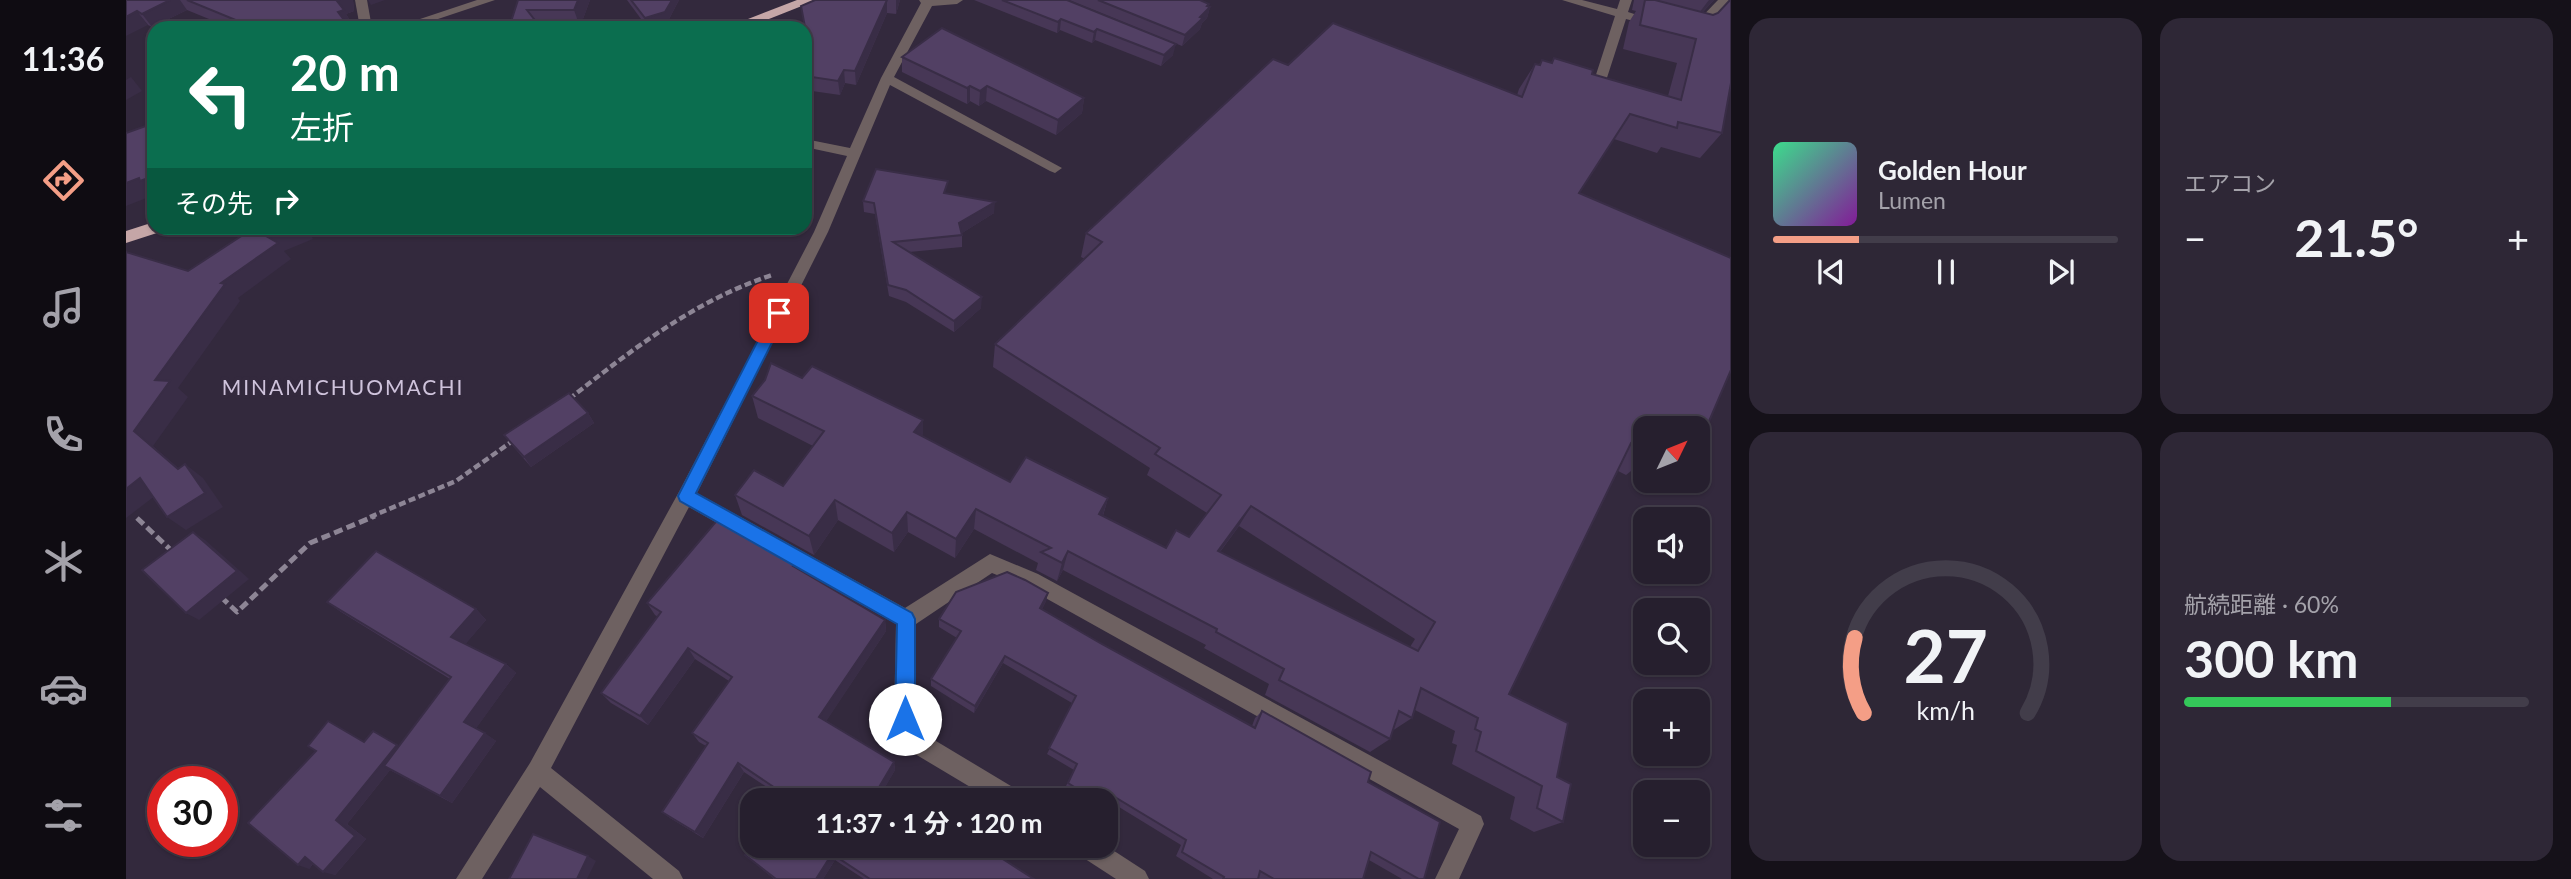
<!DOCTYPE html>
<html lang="ja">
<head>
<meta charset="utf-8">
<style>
	:root { --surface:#261f2e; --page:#2e2736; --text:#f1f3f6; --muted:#a4a2aa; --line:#423d4a; --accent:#f49e86 }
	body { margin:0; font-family:Lato,"Noto Sans JP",sans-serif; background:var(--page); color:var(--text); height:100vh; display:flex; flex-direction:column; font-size:26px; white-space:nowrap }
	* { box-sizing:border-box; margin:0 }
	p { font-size:23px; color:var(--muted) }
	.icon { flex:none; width:38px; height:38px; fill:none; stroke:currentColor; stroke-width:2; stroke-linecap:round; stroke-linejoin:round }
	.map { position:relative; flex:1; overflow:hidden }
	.drawer { display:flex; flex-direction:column; gap:18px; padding:18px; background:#151119; width:840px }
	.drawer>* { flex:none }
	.top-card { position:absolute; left:21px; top:21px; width:665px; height:214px; border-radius:21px; box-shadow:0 2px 5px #0004,0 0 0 2px var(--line); background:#0b6e4f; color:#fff; overflow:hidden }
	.needle { width:46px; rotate:47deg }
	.controls { position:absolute; left:1507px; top:416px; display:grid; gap:14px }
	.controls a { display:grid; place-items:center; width:77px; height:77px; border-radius:14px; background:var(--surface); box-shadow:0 2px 5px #0004,0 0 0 2px var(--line); font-size:35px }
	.speed { position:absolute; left:21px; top:766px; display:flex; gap:14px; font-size:35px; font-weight:700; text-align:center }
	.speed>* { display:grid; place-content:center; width:91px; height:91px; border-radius:50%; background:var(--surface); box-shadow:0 2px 5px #0004,0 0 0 2px var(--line); line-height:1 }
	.speed .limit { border:10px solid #d22; background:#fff; color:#111 }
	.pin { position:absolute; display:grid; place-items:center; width:60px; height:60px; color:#fff; margin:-30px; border-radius:14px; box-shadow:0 4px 10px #0006 }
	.me { position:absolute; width:77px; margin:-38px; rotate:0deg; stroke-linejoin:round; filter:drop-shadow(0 0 5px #0008) }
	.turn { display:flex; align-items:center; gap:24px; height:147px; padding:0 28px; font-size:32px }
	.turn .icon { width:91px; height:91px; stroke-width:2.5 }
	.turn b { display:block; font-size:49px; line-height:60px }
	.then { display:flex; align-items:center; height:66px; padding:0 28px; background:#0003; gap:14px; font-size:26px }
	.big { font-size:52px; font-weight:700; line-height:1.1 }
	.drawer .widget { flex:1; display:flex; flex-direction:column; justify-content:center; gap:10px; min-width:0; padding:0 24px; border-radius:21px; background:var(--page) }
	.drawer .dial { align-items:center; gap:0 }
	.dial svg { height:182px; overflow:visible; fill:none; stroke:var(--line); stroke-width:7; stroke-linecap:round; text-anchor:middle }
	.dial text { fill:var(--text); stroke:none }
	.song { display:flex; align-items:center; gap:21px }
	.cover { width:84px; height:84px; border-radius:10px; background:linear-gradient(135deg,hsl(150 70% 55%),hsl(290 70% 35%)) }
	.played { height:7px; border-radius:4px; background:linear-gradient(90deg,var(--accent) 25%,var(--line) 25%) }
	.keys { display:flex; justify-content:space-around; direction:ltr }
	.heat { display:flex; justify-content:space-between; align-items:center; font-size:38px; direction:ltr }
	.charge { height:10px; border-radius:5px; background:linear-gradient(90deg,#34c759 60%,var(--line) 0) }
	.drawer .tiles { flex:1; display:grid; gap:18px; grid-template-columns:repeat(2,1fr) }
	.trip { position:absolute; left:614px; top:788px; width:378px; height:70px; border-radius:21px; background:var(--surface); box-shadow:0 2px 5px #0004,0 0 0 2px var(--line); font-weight:700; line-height:70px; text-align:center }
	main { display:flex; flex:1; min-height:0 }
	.menu { display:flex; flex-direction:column; width:126px; justify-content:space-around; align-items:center; background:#0f0c12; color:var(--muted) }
	.menu .icon { width:49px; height:49px }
	.menu .current { color:var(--accent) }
	.menu b { font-size:32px; color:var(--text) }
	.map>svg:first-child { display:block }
</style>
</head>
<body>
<main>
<nav class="menu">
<b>11:36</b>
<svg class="icon current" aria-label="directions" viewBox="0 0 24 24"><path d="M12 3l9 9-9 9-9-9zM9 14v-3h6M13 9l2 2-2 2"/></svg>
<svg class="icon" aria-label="music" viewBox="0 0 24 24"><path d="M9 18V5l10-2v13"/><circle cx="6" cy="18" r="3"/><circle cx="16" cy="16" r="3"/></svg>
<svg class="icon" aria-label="phone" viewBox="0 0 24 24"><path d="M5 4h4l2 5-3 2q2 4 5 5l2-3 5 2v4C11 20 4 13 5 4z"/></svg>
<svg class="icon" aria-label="climate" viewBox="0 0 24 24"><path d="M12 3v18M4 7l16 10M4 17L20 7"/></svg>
<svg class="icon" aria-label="car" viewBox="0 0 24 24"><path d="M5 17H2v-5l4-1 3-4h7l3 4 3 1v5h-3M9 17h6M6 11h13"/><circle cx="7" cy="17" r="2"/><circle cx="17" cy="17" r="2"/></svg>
<svg class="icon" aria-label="filters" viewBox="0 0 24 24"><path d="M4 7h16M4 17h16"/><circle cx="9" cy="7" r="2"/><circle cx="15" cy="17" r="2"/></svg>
</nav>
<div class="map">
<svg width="1605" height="879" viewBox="0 0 1605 879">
	<rect width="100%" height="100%" fill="#33293d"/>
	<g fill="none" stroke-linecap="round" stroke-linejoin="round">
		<!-- path-far1 -->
		<g stroke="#8d8595" stroke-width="4.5" stroke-dasharray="7 3.5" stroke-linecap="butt">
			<path d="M443,399c64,-50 125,-98 203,-124"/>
			<polyline points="244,517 330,481 388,440"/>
		</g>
		<!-- path -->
		<g stroke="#8d8595" stroke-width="5" stroke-dasharray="9 4.5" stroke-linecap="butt">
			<polyline points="11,518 48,553"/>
			<polyline points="95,597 111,612 184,543 249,516"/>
		</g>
		<!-- minor -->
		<g fill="#6e6161" fill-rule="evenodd">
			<polygon points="229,0 241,0 246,28 234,28"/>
			<polygon points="351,0 369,0 285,28 267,28"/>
			<polygon points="793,0 837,0 831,4 806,6 768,77 936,168 929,173 924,171 764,85 702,232 571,493 779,608 864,554 912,574 1355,816 1358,824 1333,879 1309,879 1333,829 898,586 866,573 790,624 790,717 800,735 895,792 898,800 866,800 784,751 768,719 770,624 563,507 425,768 553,871 557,879 527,879 414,787 356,879 330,879 404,763 554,490 688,232 721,156 679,147 679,139 724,148 755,78 795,3"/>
			<polygon points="1436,0 1456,0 1491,9 1494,0 1506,0 1502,12 1536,23 1530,27 1500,19 1477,90 1471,94 1465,90 1489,16"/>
			<polygon points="1592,0 1604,0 1573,34 1565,34 1565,28"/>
			<polygon points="947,845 979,845 1019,871 1023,879 990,879 950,853"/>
		</g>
		<!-- highway -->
		<g fill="#c5a6a7" fill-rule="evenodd">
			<polygon points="671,0 691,0 620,28 599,28"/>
			<polygon points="28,222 28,228 37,228 34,232 0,243 0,231"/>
		</g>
	</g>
	<!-- wall -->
	<g fill="#473756" fill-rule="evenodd">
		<polygon points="0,0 227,0 228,11 220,14 226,24 221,25 222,28 105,28 61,10 26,27 22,25"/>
		<polygon points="392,0 464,0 454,27 415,27"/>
		<polygon points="501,0 553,0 542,21 521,27"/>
		<polygon points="687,0 774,0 770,14 761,13 730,85 719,83 714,95 679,90 679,57 685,63 675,6 687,2"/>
		<polygon points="848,0 941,0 1047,55 1035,66 969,40 966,43 934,30 931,33"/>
		<polygon points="943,0 1074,0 1083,4 1083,7 1084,7 1081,18 1076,23 1074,29 1056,46"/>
		<path d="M1508,0h80l-11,12 19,121 -22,25 -39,-11 -4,6 -43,-14 -35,54 119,236h-53v31l-19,15 -8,-4 -109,223 48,83 6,45 -29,10 -24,-13 5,-22 -63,-33 5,-19 -5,-2 3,-12 -40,-21 -3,8 -20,13 -2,8 -20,13 -105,-57 4,-11 -65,-36 2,-3 -143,-75 -6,11 -21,-11 2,-7 -64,-34 -19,29 -47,-26 -14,20 -56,-32 -24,35 -72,-40 -7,-20 48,-9 30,-40 -55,-28 -6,-22 171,41 87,45 98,16 -5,18 63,32 23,-11 18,-24 -60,-38 3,-7 -157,-101 2,-23 90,-85 -4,-2 5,-24 202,-168 229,30 2,-6 16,-25 4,1 3,-5 9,3 3,-5 38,16 76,22 9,-33 -54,-14 6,-27 7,-11 -4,-1zM1113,526l176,113 -5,8 -190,-95z"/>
		<polygon points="776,57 958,98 956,113 930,135 860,101 853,106 844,101 841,104 776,72"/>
		<polygon points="821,193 868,213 836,233 836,247 783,252 855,308 828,332 780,302 763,296 749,214 738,212 737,201"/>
		<polygon points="610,228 625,228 623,230"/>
		<polygon points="462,413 468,423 405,467 386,445 378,435"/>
		<polygon points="674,570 759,620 760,631 700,721 768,762 769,770 753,797 659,799 618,772 577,838 544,818 536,812 580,746 573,742 566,733 603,681 569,659 522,725 485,703 475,693 532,617 529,615 521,603"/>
		<polygon points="922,593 920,601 916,609 974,643 1126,726 1129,718 1136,711 1242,782 1298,879 1276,879 1243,860 1237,879 1134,879 1132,878 1132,879 1087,879 1050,856 1055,845 975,796 973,800 958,800 939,788 948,770 921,754 946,703 877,663 848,713 805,686 805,679 831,638 813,627 813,619"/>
		<polygon points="201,602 350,609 360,620 339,644 380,664 390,673 350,728 370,741 326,803 264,770 221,824 240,839 209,875 187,864 183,869 213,727 238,742 273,746 324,679 215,612"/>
		<polygon points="855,845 908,879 738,879 709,860 697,879 648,879 619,855"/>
	</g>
	<!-- shaded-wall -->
	<g fill="#392d46">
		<polygon points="44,0 54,0 61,10 26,27 16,14"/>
		<polygon points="214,0 227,0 228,11 220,14 226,24 221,25 222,28 195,28 212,12 211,1"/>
		<polygon points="242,0 259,0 245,5"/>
		<polygon points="452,0 464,0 454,27 448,10"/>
		<polygon points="546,0 553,0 542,21 521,27 519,18"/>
		<polygon points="761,0 761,13 730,85 729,71"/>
		<polygon points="770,0 774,0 770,14"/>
		<polygon points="1583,0 1588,0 1563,26"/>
		<polygon points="1083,4 1082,9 1084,7 1081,18 1076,23 1074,29 1056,46 1059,35"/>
		<polygon points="11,11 22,25 0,36 0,17"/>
		<polygon points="935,19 934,30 931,33 932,22"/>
		<polygon points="971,29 969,40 966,43 968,32"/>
		<polygon points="1050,44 1047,55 1035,66 1038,55"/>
		<polygon points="718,70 719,83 714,95 712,81"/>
		<polygon points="5,77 16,91 0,100 0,80"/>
		<polygon points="844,86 844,101 841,104 841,88"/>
		<polygon points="861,86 860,101 853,106 854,91"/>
		<polygon points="958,98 956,113 930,135 932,120"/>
		<polygon points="28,176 28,195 0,206 0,183 13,178"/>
		<polygon points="869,202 868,213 833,235 833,223"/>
		<polygon points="161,228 199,228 184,233 187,239 158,251 165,259 112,298 114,301 52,388 62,397 27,446 70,483 52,469 8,431 29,380 95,283 140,236"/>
		<polygon points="266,228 281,228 269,232"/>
		<polygon points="856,297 855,308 828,332 828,321"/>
		<polygon points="462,413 468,423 405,467 398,457"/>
		<polygon points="797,420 797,442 788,432"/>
		<polygon points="59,464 77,478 97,507 60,530 41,517"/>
		<polygon points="14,478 34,492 0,518 0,489"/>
		<polygon points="982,498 976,518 973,514"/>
		<polygon points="709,500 712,520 688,555 683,536"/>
		<polygon points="1125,506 1113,526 1081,569 1092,551"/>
		<polygon points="850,509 848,529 829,558 830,539"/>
		<polygon points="781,512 782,532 768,552 766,533"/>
		<polygon points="67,532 79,540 123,579 73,620 60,613"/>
		<polygon points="942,551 937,570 931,581 936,563"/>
		<polygon points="671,561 675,573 667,566"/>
		<polygon points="922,593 920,601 912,617 914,608"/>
		<polygon points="350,609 360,620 337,647 325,637"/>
		<polygon points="759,620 760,631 697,726 693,717"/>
		<polygon points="562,648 569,659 522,725 514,716"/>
		<polygon points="879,656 877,663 848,713 849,706"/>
		<polygon points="380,664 390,673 349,730 338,722"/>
		<polygon points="247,731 280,750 221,824 240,839 209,875 197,872 210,820"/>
		<polygon points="359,733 370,741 326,803 314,796"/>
		<polygon points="768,762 769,770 752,800 749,794"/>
		<polygon points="612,763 618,772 577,838 569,832"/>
		<polygon points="706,854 709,860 697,879 690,879"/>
		<polygon points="462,856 470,861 461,879 451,879"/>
		<polygon points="179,857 190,860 183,869 172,865"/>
	</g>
	<!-- building -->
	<g fill="#524064" stroke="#392d46" stroke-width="2" fill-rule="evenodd">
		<polygon points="0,0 44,0 16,14 11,11 0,17"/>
		<polygon points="61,0 214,0 211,1 218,10 212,12 218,20 195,28 129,28"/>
		<polygon points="392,0 452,0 448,10 401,10 415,28 383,28"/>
		<polygon points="505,0 546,0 539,12 519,18"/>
		<polygon points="689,0 761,0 729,71 718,70 712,81 679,76 679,57 686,64 675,6"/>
		<polygon points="876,0 941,0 1050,44 1038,55 971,29 968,32 935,19 932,22"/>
		<polygon points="972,0 1074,0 1083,4 1081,6 1084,7 1074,17 1077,18 1059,35"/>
		<path d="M1519,0h10l58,15 5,-2 12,-13h1v83l-9,50 -44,-11 -1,6 -47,-14 -51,79 152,65v112l-33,77v-18h-53v21l-14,-7 -122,251 59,29 -11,54 14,7 -8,38 -26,-14 5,-22 -66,-35 5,-19 -6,-3 3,-11 -57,-30 -9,30 -13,-7 -9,28 -111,-59 5,-11 -68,-37 1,-3 -149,-78 -6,12 -21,-11 10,-4 -75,-39 -20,30 -49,-27 -15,21 -57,-33 -26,36 -74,-41 19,-25 29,16 41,-55 -72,-35 13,-16 6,-17 31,15 10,-12 111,54 -9,12 96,50 16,-25 82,41 -9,16 67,34 10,-18 13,7 32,-42 -66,-41 5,-6 -165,-104 107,-102 -16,-9 187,-174 15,6 45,-42 189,74 13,-33 5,1 2,-5 10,3 2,-5 39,12 -1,4 89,26 15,-61 -56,-14zM1125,506l184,116 -17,29 -200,-100z"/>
		<polygon points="816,28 958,98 932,120 861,86 854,91 844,86 841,88 776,57"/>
		<polygon points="28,123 28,176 14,181 13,178 0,183 0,133"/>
		<polygon points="750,169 822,181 818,193 869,202 833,223 836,235 767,242 856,297 828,321 780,290 762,285 748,203 737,201"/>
		<polygon points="126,228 161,228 140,236 152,243 95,283 99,284 29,380 44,381 8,431 52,469 59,464 79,493 41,517 14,478 0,489 0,252 62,271 126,229"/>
		<polygon points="443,393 462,413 398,457 378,435"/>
		<polygon points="593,518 671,561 667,566 759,620 693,717 768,762 749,794 758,800 658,800 661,796 612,763 569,832 536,812 582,743 566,733 606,677 562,648 514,716 475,693 535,612 521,603"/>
		<polygon points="67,532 111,571 60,613 16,570"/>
		<polygon points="250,551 350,609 325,637 380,664 338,722 359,733 314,796 258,766 325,677 201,602"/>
		<polygon points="881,572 899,580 922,593 914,608 974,643 1129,728 1136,711 1245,772 1242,782 1314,822 1298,879 1293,879 1245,852 1237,879 1148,879 1134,871 1132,879 1097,879 1098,877 1056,852 1060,840 977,790 973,800 969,800 942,783 951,764 923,748 950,696 879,656 849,706 805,679 835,631 813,619 830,592"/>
		<polygon points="202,721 238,742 247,731 271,745 210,820 229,836 197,872 179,857 172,865 122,823 190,751 182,746"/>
		<polygon points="407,834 462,856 451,879 383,879"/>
		<polygon points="626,845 855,845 908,879 744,879 706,854 690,879 650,879 619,855"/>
	</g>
	<!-- route -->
	<polygon fill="#1a73e8" stroke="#114b97" stroke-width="2" points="653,308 661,313 570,493 786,613 789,619 789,719 786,726 779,729 772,726 769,719 771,624 554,501 552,496 646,313"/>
	<g text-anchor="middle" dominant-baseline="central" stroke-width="7" stroke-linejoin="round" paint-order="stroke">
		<!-- quarter labels -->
		<g font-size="21" letter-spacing="2" fill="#cfc3dc" stroke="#33293d">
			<text x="217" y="386">MINAMICHUOMACHI</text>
		</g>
	</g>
</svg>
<div class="controls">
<a><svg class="needle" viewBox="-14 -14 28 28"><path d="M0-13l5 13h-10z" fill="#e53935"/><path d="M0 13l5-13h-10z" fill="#a4a2aa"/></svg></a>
<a><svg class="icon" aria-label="sound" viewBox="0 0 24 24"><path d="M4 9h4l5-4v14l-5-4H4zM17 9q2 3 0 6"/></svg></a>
<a><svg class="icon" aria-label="search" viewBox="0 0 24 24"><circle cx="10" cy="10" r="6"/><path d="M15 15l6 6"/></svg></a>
<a>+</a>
<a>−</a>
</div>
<div class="speed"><div class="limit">30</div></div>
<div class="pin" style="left:653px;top:313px;background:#d93025"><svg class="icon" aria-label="arrive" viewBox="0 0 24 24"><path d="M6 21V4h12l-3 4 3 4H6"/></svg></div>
<svg class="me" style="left:779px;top:719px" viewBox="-20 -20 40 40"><circle r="19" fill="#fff"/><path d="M0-13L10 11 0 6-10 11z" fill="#1a73e8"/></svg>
<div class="trip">11:37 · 1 分 · 120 m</div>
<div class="top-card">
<div class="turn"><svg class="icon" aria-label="left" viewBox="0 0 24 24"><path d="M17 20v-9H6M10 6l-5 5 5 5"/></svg><div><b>20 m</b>左折</div></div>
<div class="then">その先<svg class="icon" aria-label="right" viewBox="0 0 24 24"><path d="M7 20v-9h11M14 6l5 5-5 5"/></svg></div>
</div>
</div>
<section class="drawer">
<div class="tiles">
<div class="widget">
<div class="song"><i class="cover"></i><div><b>Golden Hour</b><p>Lumen</p></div></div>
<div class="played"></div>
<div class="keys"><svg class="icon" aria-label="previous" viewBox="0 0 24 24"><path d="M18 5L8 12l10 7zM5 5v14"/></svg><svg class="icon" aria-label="pause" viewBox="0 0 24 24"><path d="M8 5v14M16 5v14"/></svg><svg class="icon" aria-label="next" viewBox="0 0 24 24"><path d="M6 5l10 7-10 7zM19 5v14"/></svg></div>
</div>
<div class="widget"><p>エアコン</p>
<div class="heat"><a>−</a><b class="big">21.5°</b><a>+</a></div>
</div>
<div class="widget dial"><svg viewBox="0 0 100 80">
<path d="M14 69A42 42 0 1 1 86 69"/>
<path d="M14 69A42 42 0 0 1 10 36" stroke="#f49e86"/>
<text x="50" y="56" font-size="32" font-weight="700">27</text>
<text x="50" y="72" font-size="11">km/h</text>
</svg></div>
<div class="widget"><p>航続距離 · 60%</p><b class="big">300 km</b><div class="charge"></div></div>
</div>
</section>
</main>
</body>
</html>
